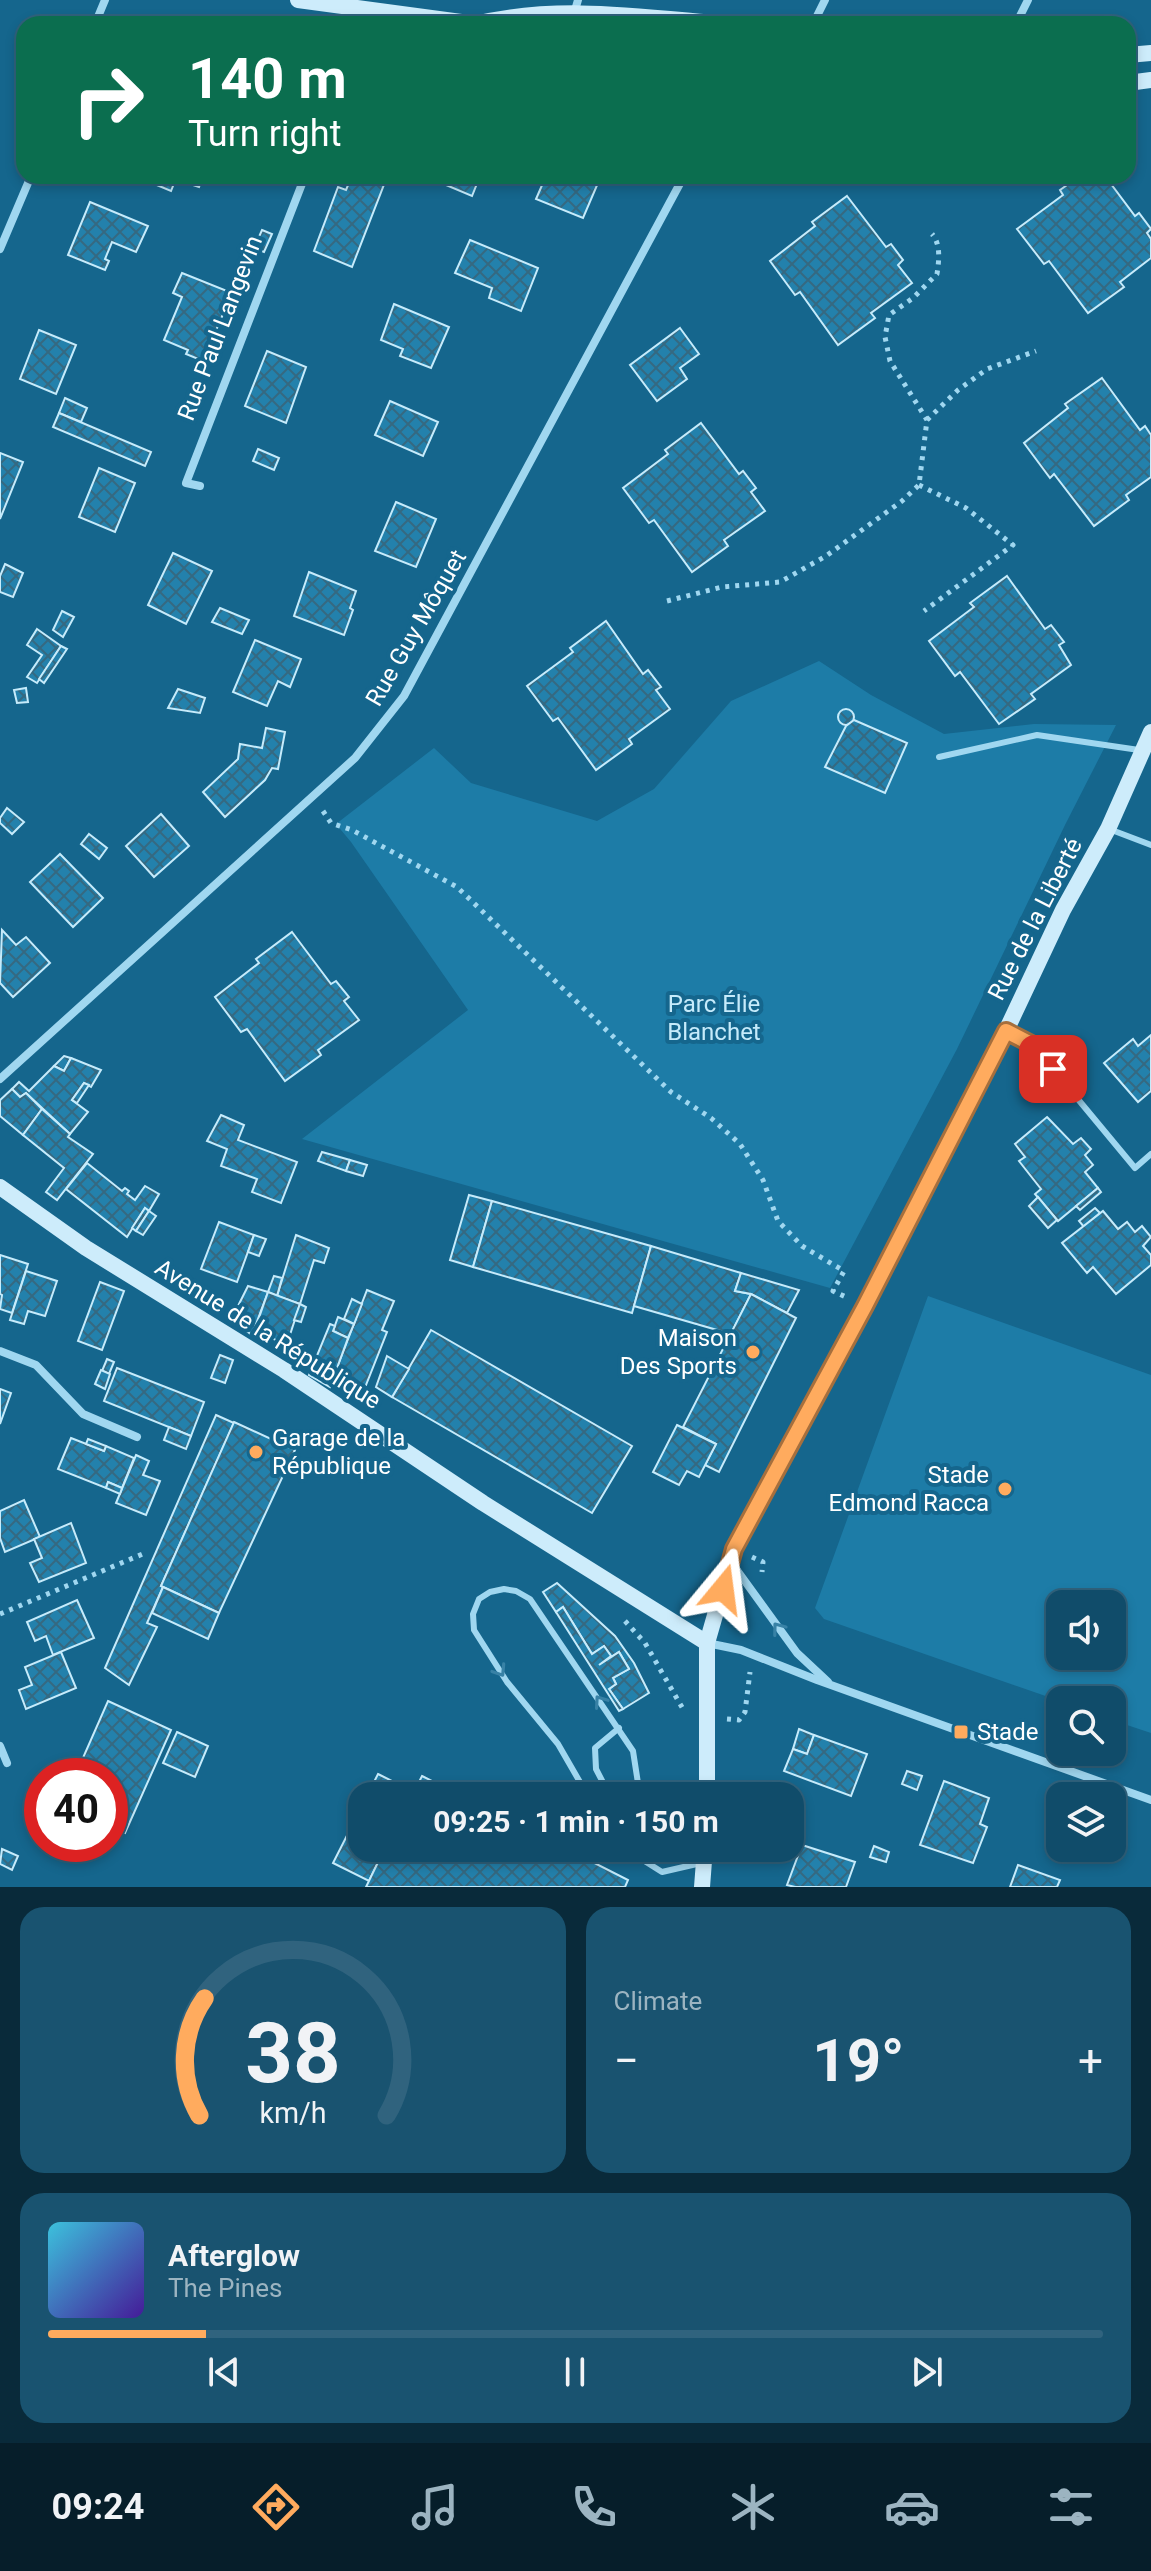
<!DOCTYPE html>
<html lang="en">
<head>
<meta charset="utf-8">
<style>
	:root { --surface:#104c6a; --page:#195370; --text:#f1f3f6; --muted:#9cb4c1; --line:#30637e; --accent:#ffab5e }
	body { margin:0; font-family:Roboto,sans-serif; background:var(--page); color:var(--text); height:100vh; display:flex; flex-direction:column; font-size:30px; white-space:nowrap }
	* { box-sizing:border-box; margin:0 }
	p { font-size:26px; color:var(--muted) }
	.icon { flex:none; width:44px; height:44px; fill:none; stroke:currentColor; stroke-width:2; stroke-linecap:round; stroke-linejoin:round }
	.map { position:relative; height:1887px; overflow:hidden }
	.sheet { display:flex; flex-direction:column; gap:20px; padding:20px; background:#092a3a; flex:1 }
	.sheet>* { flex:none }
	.guide { position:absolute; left:16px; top:16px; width:1120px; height:168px; border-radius:24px; box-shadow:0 4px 12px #0003,0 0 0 2px var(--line); background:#0b6e4f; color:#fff; overflow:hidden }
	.tools { position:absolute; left:1046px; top:1590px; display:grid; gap:16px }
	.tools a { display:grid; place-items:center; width:80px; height:80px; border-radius:16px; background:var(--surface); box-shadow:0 4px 12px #0003,0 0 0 2px var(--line); font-size:40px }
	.speed { position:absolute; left:24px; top:1758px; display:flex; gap:16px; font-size:40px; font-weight:700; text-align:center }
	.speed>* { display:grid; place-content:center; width:104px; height:104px; border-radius:50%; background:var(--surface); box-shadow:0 4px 12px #0003,0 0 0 2px var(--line); line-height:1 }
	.speed .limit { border:12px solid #d22; background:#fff; color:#111 }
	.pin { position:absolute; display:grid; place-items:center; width:68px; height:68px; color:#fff; margin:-34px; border-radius:16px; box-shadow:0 4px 12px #0006 }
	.me { position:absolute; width:88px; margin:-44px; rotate:16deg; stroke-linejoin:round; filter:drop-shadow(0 0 6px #0008) }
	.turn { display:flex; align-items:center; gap:28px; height:168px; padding:0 40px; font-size:36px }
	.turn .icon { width:104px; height:104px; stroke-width:2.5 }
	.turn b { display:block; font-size:56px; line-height:68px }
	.big { font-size:60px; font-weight:700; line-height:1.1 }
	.sheet .tile { flex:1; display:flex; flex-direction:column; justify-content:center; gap:12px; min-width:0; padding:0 28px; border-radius:24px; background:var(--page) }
	.sheet .dial { align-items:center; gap:0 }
	.dial svg { height:208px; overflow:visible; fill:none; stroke:var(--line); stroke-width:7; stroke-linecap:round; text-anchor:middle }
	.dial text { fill:var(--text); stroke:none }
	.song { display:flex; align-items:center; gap:24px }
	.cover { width:96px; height:96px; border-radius:12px; background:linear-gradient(135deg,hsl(190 70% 55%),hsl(260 70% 35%)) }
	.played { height:8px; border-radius:4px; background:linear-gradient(90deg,var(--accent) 15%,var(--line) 15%) }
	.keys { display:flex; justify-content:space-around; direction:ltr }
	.heat { display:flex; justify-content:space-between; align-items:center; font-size:44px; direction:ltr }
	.sheet .tiles { flex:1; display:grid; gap:20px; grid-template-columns:1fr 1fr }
	.tile:last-child { grid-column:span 2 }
	.trip { position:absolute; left:348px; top:1782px; width:456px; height:80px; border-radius:24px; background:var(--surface); box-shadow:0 4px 12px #0003,0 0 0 2px var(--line); font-weight:700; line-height:80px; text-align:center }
	.tabs { display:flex; height:128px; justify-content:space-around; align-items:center; background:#061e2a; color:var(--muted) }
	.tabs .icon { width:56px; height:56px }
	.tabs .current { color:var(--accent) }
	.tabs b { font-size:36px; color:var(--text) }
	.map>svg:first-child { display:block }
</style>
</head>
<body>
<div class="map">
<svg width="1151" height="1887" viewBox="0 0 1151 1887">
	<defs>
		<pattern id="building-cross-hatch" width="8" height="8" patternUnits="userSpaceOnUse" patternTransform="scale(2)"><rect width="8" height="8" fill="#2381ac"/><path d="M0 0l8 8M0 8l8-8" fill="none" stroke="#356981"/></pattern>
	</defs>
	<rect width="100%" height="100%" fill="#15668d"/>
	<!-- green -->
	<g fill="#1d7ca7" fill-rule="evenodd">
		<polygon points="819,661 871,695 944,734 1034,724 1116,725 1065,825 957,1049 830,1288 302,1139 468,1010 351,842 336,824 434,748 471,783 597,821 654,789 731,701"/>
		<path d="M928,1296l223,79v358l-39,-13v-20l-52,1 -236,-82 -9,-11zM1060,1604h52v52h-52z"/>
	</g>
	<!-- building -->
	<g fill="url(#building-cross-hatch)" stroke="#c6ebfb" stroke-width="2">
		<polygon points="135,176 177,176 171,191"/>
		<polygon points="186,176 203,176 199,187 184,182"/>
		<polygon points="352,176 371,176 385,182 352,267 314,251 338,187 346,190"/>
		<polygon points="436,176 466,176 478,181 472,196 434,180"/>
		<polygon points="546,176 601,176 583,218 536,199"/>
		<polygon points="1080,176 1105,176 1135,216 1139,213 1151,229 1147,233 1151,239 1151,258 1120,282 1124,287 1088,313 1049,261 1044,264 1017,229 1063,195 1060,190"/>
		<polygon points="847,196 886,247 891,244 903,260 898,265 912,283 871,313 875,318 838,345 800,292 795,295 770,261 815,226 812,222"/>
		<polygon points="90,202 148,226 136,252 112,242 105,259 109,261 105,270 68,255"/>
		<polygon points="262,230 272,234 264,252 254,248"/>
		<polygon points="470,240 538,268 521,311 489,298 492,288 455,273"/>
		<polygon points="182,273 232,293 203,361 186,354 188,350 164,340 182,297 173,293"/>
		<polygon points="394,304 449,327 431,368 400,356 403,349 381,340"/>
		<polygon points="680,328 699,354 680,368 687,379 657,401 630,365"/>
		<polygon points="39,330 76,345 56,394 20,379"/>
		<polygon points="267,351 306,367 286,423 245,406"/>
		<polygon points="1102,378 1140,430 1145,426 1151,435 1151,477 1126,495 1129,500 1094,526 1054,474 1050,478 1024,443 1068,408 1065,404"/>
		<polygon points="65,398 87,408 81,422 59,413"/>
		<polygon points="390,401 438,422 423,456 375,435"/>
		<polygon points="59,413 151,452 145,466 53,427"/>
		<polygon points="701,423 739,474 743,471 756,488 751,492 765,511 724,540 728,546 692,572 654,520 649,523 623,488 668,454 665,450"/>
		<polygon points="258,449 279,458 274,470 253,461"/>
		<polygon points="0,453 23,462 0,519"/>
		<polygon points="99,468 135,483 115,532 79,517"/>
		<polygon points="396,502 436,519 416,567 375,551"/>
		<polygon points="173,553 212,571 186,624 148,605"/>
		<polygon points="5,564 23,573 13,597 0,592 0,576"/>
		<polygon points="309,572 356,591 350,608 353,610 344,635 294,616"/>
		<polygon points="1007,576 1045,629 1051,625 1064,642 1059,645 1071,665 1031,694 1035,699 999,724 960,672 955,676 929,641 974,607 970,603"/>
		<polygon points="220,608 249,620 242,634 212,622"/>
		<polygon points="62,611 74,617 63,637 53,630"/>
		<polygon points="606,621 643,674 648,670 661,687 656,690 670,709 629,739 632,744 596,770 558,718 553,721 527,686 573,652 570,648"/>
		<polygon points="37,629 61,646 37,683 27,677 42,655 27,645"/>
		<polygon points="255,640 301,659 290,687 278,681 267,706 233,692"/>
		<polygon points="61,646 67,649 44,683 39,679"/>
		<polygon points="26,688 28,702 17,703 14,690"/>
		<polygon points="178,689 205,698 200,713 168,708"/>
		<circle cx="846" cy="717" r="8"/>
		<polygon points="854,720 907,743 885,793 825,767 846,726"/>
		<polygon points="266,728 285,732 278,769 272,768 265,780 225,817 203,792 238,759 240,744 262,748"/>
		<polygon points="7,808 24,822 12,834 0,823 0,818"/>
		<polygon points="161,814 189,846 154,877 126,846"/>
		<polygon points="89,834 107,848 99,859 81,844"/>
		<polygon points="60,854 103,898 73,927 30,882"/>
		<polygon points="2,930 16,945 26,937 50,963 13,997 0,983"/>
		<polygon points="292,932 331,984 336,981 349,997 344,1001 359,1020 318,1050 321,1055 285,1081 247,1029 241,1032 215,997 259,963 256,959"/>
		<polygon points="1151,1035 1151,1091 1138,1102 1104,1063 1133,1039 1138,1046"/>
		<polygon points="64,1056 71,1058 64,1071 54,1066"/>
		<polygon points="71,1058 101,1070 91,1087 84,1083 72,1100 88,1112 70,1134 26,1093 20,1097 12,1089 19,1082 29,1091 54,1066 64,1071"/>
		<polygon points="1044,1082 1051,1091 1041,1098 1034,1089"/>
		<polygon points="84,1083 89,1085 77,1103 72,1100"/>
		<polygon points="12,1089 20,1097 26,1093 42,1109 23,1135 0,1116 0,1100"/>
		<polygon points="42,1109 70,1134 68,1137 93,1154 57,1200 46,1192 64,1168 23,1135"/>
		<polygon points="221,1115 244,1125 238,1140 297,1162 281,1203 252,1192 257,1179 221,1166 227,1149 207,1141"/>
		<polygon points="1047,1117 1073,1144 1081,1138 1091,1149 1085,1155 1093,1165 1085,1172 1098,1188 1058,1221 1035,1194 1041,1189 1019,1161 1025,1157 1015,1144"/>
		<polygon points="322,1152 350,1160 346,1171 318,1161"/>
		<polygon points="350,1160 367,1165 363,1176 346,1171"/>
		<polygon points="87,1163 122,1191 125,1188 129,1191 127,1194 135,1200 145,1186 159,1194 149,1211 145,1208 127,1237 66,1189"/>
		<polygon points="1098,1188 1101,1192 1080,1210 1076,1206"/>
		<polygon points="469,1195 492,1201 473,1267 450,1260"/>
		<polygon points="1038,1197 1057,1220 1048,1228 1029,1206"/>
		<polygon points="492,1201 651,1246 632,1313 473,1267"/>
		<polygon points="145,1208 149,1211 136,1231 132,1228"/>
		<polygon points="1095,1208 1100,1213 1084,1227 1079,1221"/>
		<polygon points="149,1211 156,1216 143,1235 136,1231"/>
		<polygon points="1103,1211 1118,1229 1127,1222 1135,1232 1142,1226 1151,1237 1143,1246 1151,1255 1151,1265 1116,1294 1093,1267 1087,1273 1062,1243"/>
		<polygon points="219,1222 254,1235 237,1282 201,1269"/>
		<polygon points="254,1235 266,1239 259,1256 248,1252"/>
		<polygon points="296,1235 329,1248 324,1263 314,1260 300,1304 277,1296"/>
		<polygon points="651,1246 741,1273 735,1291 751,1294 731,1334 634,1306"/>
		<polygon points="0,1255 28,1264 12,1313 0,1309 2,1295 0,1294"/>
		<polygon points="26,1271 57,1281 45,1316 28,1311 24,1324 10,1320"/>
		<polygon points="741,1273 799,1290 787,1313 751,1294 735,1291"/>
		<polygon points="274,1276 282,1278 277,1296 268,1292"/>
		<polygon points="100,1282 124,1291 102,1350 78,1341"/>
		<polygon points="248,1286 268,1292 252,1335 231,1320"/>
		<polygon points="367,1290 394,1301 382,1330 387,1332 364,1390 333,1378"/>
		<polygon points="268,1292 300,1304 287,1344 254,1332"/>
		<polygon points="751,1294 796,1318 719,1472 705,1465 716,1444 683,1427"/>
		<polygon points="352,1299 362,1304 354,1324 344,1319"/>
		<polygon points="300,1304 306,1307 301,1322 294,1320"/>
		<polygon points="338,1317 354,1324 348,1338 333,1331"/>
		<polygon points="330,1324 335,1326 333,1331 348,1338 330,1387 309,1375"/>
		<polygon points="431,1330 632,1446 592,1513 392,1397"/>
		<polygon points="220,1355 233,1360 225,1383 211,1378"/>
		<polygon points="387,1356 409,1369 392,1397 376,1387"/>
		<polygon points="107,1359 114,1362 109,1374 102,1371"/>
		<polygon points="117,1368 204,1402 191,1436 104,1401"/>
		<polygon points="101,1370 110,1374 105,1389 95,1384"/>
		<polygon points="0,1389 11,1393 0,1424"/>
		<polygon points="216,1415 234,1423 161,1586 163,1587 147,1623 157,1627 129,1685 105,1668"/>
		<polygon points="234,1422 295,1450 219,1613 161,1586"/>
		<polygon points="677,1425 716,1444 699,1477 687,1471 679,1485 653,1472"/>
		<polygon points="169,1427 191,1436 186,1449 164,1440"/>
		<polygon points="71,1438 104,1451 106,1446 134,1458 122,1488 108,1482 106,1488 58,1469"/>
		<polygon points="88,1439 106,1446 104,1451 86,1444"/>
		<polygon points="136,1455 149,1461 143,1475 160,1481 146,1515 116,1503"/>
		<polygon points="108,1482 122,1488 120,1494 106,1488"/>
		<polygon points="24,1500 40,1537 5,1552 0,1538 0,1511"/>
		<polygon points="71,1523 86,1563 39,1582 30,1563 42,1558 34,1539"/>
		<polygon points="557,1583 615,1636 634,1663 649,1693 623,1709 609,1689 616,1684 613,1678 629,1669 619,1652 599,1665 611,1656 604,1646 592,1654 563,1607 556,1612 543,1592"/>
		<polygon points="163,1587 219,1613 208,1639 152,1613"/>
		<polygon points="77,1600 94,1638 53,1655 46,1636 35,1641 27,1622"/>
		<polygon points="563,1607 592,1654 604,1646 611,1656 599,1665 619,1652 629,1669 613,1678 616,1684 609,1689 623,1709 619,1711 556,1612"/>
		<polygon points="61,1652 76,1688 26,1709 19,1690 32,1685 25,1667"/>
		<polygon points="108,1701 171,1730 125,1833 110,1827 110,1776 75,1776"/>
		<polygon points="799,1729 814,1735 807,1754 793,1749"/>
		<polygon points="177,1732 208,1746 195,1777 163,1763"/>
		<polygon points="814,1735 867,1754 851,1796 784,1771 793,1749 807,1754"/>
		<polygon points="907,1771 922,1776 917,1790 902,1784"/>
		<polygon points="378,1774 414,1792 412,1796 367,1796"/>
		<polygon points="422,1776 462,1796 412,1796"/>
		<polygon points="944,1781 989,1798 980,1824 987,1827 973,1863 920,1845"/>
		<polygon points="362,1806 362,1848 385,1848 369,1881 333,1863"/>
		<polygon points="802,1845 855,1862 846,1887 795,1887 787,1885"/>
		<polygon points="874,1846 889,1852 886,1862 870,1857"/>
		<polygon points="385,1848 565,1848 628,1880 625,1887 366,1887"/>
		<polygon points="2,1849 18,1856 12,1870 0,1864"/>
		<polygon points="1018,1865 1060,1880 1057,1887 1010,1887"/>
	</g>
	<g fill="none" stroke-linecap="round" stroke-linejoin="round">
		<!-- path -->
		<g stroke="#a0d7f0" stroke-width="5" stroke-dasharray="4 6" stroke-linecap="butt">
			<polyline points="927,420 958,390 987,369 1036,351"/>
			<polyline points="919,485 966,508 1013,545 924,611"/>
			<path d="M667,601l55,-14 58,-5 46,-26 76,-55 17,-16 8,-65 -37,-59 -5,-24 4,-22 24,-17 24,-24c2,-13 4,-30 -5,-40"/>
			<polyline points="323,811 331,823 352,830 457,887 671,1092 711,1118 740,1144 763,1180 778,1221 802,1246 844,1271 833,1291 846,1297"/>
			<polyline points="752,1557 763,1562 762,1572"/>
			<polyline points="0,1614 145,1553"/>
			<polyline points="625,1621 645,1643 683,1709"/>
			<polyline points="727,1719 739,1720 745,1712 750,1672"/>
		</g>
		<!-- lane -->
		<g stroke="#a0d7f0" stroke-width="6">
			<polyline points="939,757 1037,735 1139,750"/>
			<polyline points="1109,829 1151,845"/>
			<polyline points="1009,1033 1033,1045 1135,1168 1151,1154"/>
			<polyline points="588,1796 558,1744 507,1682 474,1630 473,1614 479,1599 490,1592 504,1589 516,1591 530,1599 633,1751 640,1796"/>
			<polyline points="610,1796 596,1769 595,1748 619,1728"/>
			<polyline points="624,1848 662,1872 701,1863"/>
			<polyline points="657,1848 663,1857 697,1861"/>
		</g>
		<!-- street -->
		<g stroke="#a0d7f0" stroke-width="8">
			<polyline points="95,24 105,0"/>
			<polyline points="571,24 578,0"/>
			<polyline points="813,24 825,0"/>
			<polyline points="1016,24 1028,0"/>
			<polyline points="0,249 31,176"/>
			<polyline points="200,486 186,483 305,176"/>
			<polyline points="0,1079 355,758 404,696 684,176"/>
			<polyline points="0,1351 36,1365 83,1414 137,1437"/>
			<polyline points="731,1562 797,1653 828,1682"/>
			<polyline points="707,1643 741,1650 817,1680 1151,1800"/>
			<polyline points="0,1746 7,1763"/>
		</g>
		<!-- secondary -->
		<g stroke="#cdecfb" stroke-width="16">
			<polyline points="298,0 476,24"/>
			<path d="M475,24c83,-20 167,-7 251,0"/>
			<polyline points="1128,55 1151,53"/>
			<polyline points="1128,83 1151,80"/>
			<polyline points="0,1187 86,1248 284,1370 483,1503 707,1643"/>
			<polyline points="707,1796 707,1643 734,1549 865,1306 1006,1031 1063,910 1108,829 1151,732"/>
			<polyline points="702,1887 705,1848"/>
		</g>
	</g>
	<!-- one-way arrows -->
	<defs><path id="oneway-chevron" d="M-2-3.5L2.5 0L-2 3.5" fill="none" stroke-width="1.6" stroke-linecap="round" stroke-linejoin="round" transform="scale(2)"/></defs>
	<g stroke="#3882a6">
		<use href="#oneway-chevron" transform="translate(778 1628) rotate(-127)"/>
		<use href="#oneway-chevron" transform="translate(500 1671) rotate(57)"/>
		<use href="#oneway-chevron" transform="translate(600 1701) rotate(-125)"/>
	</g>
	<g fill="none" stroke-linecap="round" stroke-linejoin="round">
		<!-- route casing -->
		<g stroke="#a66f3d" stroke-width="20">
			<polyline id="route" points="723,1589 734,1549 865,1306 1006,1031 1033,1045 1053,1069"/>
		</g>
		<!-- route -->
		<use href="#route" stroke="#ffab5e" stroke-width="14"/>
	</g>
	<!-- markers -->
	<g fill="#ffab5e" stroke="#15668d" stroke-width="3">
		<circle cx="753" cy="1352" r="8"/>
		<circle cx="256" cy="1452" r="8"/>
		<circle cx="1005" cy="1489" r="8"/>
		<rect x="953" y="1724" width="16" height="16" rx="4"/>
	</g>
	<g text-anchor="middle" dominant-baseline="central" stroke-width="8" stroke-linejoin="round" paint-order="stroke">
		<!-- street labels -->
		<g font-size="24" fill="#fff" stroke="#15668d">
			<text transform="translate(220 328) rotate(-69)">Rue Paul Langevin</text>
			<text transform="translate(416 628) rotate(-60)">Rue Guy Môquet</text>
			<text transform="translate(1035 919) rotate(-63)">Rue de la Liberté</text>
			<text transform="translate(268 1334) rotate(32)">Avenue de la République</text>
		</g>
		<!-- park labels -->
		<g font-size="24" fill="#c6ebfb" stroke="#15668d">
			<text x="714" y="1004">Parc Élie<tspan x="714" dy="28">Blanchet</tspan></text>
		</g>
		<!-- poi labels -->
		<g font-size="24" fill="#fff" stroke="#15668d" text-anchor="end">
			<text x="737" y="1338">Maison<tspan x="737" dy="28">Des Sports</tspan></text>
			<text x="272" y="1438" text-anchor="start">Garage de la<tspan x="272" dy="28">République</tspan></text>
			<text x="989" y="1475">Stade<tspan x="989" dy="28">Edmond Racca</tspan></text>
			<text x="977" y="1732" text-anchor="start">Stade</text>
		</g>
	</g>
</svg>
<div class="tools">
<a><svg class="icon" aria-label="sound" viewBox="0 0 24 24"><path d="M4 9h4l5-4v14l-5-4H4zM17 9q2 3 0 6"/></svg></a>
<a><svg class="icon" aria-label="search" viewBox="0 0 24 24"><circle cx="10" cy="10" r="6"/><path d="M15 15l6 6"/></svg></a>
<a><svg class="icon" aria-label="layers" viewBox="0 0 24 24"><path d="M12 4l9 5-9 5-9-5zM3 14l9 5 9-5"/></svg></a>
</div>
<div class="speed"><div class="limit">40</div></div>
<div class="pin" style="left:1053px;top:1069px;background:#d93025"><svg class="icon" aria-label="arrive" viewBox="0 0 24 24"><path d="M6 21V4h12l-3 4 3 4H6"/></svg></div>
<svg class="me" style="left:723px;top:1589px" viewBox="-20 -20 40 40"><path d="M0-17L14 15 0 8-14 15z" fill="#ffab5e" stroke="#fff" stroke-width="4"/></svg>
<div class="trip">09:25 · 1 min · 150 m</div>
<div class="guide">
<div class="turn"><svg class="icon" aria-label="right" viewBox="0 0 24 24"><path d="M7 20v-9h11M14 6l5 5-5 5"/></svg><div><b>140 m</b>Turn right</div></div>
</div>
</div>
<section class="sheet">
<div class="tiles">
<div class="tile dial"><svg viewBox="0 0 100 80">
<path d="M14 69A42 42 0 1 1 86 69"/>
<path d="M14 69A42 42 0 0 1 16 24" stroke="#ffab5e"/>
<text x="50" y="56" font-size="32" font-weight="700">38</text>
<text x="50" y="72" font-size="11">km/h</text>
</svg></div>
<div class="tile"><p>Climate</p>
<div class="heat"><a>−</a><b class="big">19°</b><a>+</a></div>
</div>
<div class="tile">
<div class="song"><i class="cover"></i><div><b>Afterglow</b><p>The Pines</p></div></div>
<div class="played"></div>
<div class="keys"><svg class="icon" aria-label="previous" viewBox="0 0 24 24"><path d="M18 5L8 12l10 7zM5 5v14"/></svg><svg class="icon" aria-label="pause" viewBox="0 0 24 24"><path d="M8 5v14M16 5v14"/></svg><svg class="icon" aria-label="next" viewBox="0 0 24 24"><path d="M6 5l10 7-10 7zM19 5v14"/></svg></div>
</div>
</div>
</section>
<nav class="tabs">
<b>09:24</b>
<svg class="icon current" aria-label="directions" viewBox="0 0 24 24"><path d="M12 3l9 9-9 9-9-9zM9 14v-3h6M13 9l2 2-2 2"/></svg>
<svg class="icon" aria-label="music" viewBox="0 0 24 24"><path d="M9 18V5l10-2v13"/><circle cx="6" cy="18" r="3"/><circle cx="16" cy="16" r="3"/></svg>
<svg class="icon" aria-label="phone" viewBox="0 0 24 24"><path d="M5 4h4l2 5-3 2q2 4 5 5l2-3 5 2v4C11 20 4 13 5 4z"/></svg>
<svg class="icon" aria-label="climate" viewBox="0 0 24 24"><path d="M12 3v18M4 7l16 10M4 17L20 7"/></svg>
<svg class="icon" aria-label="car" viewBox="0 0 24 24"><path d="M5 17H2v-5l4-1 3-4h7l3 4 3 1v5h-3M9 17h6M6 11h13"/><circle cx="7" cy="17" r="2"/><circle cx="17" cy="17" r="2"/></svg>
<svg class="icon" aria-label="filters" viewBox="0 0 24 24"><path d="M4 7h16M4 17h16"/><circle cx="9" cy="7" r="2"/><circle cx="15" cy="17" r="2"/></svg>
</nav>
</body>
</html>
